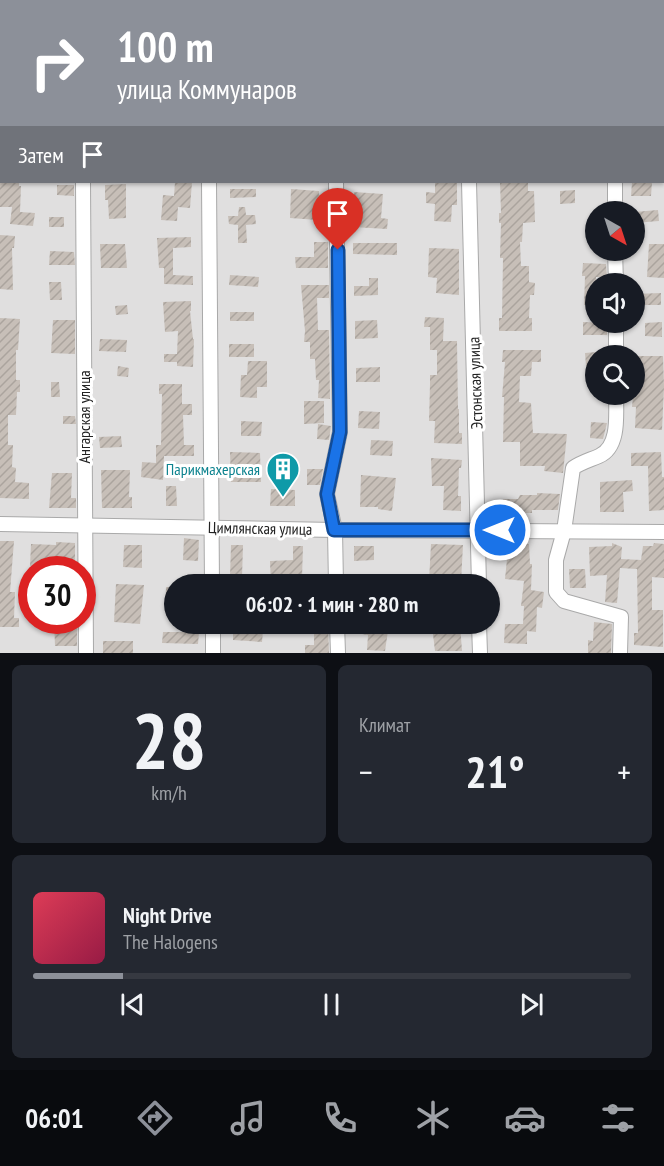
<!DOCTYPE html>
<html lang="ru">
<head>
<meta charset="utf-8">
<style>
	:root { --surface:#171b24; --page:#242831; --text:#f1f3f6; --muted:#9ea1a6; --line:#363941; --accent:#8c9099 }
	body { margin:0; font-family:"PT Sans Narrow",sans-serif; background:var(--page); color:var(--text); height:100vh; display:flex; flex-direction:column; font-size:22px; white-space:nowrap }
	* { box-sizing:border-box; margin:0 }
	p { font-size:20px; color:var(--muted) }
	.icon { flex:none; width:33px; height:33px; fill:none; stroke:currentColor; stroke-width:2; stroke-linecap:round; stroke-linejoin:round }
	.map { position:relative; height:653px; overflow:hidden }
	.side { display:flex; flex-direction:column; gap:12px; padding:12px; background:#0d0f14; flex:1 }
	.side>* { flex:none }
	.top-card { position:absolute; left:0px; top:0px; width:664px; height:183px; box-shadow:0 2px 4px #0004; background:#8c9099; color:#fff; overflow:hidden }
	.needle { width:39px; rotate:141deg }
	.fabs { position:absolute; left:585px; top:201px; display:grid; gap:12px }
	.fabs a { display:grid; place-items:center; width:60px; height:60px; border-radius:50%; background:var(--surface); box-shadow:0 2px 4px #0004; font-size:30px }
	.speed { position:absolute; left:18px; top:556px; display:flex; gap:12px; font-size:30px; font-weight:700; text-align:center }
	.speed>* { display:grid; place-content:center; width:78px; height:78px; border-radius:50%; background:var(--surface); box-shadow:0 2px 4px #0004; line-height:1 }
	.speed .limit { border:9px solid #d22; background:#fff; color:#111 }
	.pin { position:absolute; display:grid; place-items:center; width:51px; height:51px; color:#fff; margin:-62px -26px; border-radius:50% 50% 50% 0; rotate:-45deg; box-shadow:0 0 6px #0007 }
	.pin .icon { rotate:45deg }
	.me { position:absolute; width:66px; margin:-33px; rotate:270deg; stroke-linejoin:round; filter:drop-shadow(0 0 4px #0008) }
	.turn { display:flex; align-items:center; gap:21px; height:126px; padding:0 18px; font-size:27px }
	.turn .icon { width:78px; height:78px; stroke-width:2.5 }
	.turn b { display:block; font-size:42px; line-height:51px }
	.then { display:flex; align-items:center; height:57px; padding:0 18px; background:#0003; gap:12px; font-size:22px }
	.big { font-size:45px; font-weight:700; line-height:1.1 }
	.side .widget { flex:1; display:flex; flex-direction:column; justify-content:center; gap:9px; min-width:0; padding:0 21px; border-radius:9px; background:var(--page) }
	.side .dial { align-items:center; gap:0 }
	.dial b { font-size:78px; line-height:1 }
	.song { display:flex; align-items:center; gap:18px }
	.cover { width:72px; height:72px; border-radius:9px; background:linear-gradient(135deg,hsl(350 70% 55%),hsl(340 70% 35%)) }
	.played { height:6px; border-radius:3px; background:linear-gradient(90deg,var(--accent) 15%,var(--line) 15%) }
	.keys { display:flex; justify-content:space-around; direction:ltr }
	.heat { display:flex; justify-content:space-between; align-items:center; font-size:33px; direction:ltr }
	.side .tiles { flex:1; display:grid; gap:12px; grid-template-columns:1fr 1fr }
	.widget:last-child { grid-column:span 2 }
	.trip { position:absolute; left:164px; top:574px; width:336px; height:60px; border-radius:30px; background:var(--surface); box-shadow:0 2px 4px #0004; font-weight:700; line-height:60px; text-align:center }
	.tab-bar { display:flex; height:96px; justify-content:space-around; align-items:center; background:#090b0e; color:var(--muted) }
	.tab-bar .icon { width:42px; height:42px }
	.tab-bar .on { color:var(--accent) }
	.tab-bar b { font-size:27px; color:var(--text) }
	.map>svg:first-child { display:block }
</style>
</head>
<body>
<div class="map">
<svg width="664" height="653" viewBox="0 0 664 653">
	<defs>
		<pattern id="building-hatch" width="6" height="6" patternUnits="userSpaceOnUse" patternTransform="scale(1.5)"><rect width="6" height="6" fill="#c7bfb8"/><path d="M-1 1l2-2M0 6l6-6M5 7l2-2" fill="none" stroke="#aba49e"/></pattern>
	</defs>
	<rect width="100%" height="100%" fill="#f2efe9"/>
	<!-- residential -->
	<path fill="#e0dfdf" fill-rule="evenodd" d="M0,0h664v653h-664zM2,2h661v180h-661zM596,212h38v38h-38zM596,284h38v38h-38zM596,356h38v38h-38zM32,570h50v51h-50zM174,585h315v39h-315z"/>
	<!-- building -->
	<g fill="url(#building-hatch)">
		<polygon points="0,182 19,182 19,186 21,186 20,212 35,213 33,226 10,224 12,207 0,207"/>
		<polygon points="175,182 192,182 190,208 178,207 177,221 161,220 163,195 174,196"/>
		<polygon points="435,182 457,182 457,205 452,205 451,222 434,221 435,204 426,203 426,192 435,193"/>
		<polygon points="500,182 528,182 528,191 534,191 535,222 523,223 522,242 520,242 521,266 529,266 529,282 535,283 534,295 530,295 529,318 532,318 532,331 499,331 499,318 502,318 503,258 500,258 501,223 499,223 499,213 501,213"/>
		<polygon points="632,182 652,182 651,196 631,196"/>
		<polygon points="126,184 126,218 109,219 108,200 105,200 105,185"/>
		<polygon points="57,185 74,185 74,196 57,195"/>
		<polygon points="230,189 256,189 256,197 230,198"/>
		<polygon points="291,189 319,191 318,220 290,218"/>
		<polygon points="575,190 575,203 560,204 560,191"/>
		<polygon points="354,192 383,194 381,218 388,219 387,229 353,227 356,202 353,202"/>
		<polygon points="239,207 245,207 246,215 255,215 256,224 246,225 247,243 238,243 238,225 229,224 228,216 238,216"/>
		<polygon points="658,210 659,221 634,223 634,212"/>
		<rect x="49" y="217" width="15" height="10"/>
		<polygon points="0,235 15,236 14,248 12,248 13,290 0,289"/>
		<polygon points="191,237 191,247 173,248 173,275 193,276 193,285 164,284 164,268 159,268 157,238"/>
		<polygon points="314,242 328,242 328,268 296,268 295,257 314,257"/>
		<polygon points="353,243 397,243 397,255 353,254"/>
		<polygon points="100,244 125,244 127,268 101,268"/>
		<polygon points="649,244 664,244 664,278 647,277"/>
		<polygon points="429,248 459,249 459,295 436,293 437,278 428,277"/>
		<polygon points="50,251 74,252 75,265 49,265"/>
		<polygon points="583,263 606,264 607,277 596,277 596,305 584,305 585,276 582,276"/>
		<polygon points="230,275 259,277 258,287 229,285"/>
		<polygon points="369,278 378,278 378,295 354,296 354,286 369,286"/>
		<polygon points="49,282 61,282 62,300 50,300"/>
		<polygon points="301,285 329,285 329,298 317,298 318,330 329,330 330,399 318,398 319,380 316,380 315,359 310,359 310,342 304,342 305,331"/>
		<polygon points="661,293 661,305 634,305 634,294"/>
		<polygon points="191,301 191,311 190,311 193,339 194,339 193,367 177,366 177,362 164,362 164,354 177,354 178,331 165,332 163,302"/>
		<polygon points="127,305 128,314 116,315 115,306"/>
		<rect x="230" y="312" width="24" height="9"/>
		<polygon points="425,317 444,318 443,341 457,341 458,409 459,409 459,433 462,433 462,444 434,443 435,421 429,421 430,384 430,375 437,375 437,350 430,350 430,327 424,327"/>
		<polygon points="0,318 20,319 18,350 16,350 16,380 20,380 20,392 17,392 16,415 8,415 8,445 13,445 12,467 16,468 15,482 29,483 29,499 0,498"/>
		<polygon points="53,320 75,320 75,354 51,353"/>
		<polygon points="377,320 378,338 355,339 355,321"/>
		<polygon points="583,322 607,323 607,335 583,335"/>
		<polygon points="662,322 662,337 645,336 645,323"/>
		<polygon points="100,339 127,340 126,352 99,351"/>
		<rect x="229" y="344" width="25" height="13"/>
		<polygon points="503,350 541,350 541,362 532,362 531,376 520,376 519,402 531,403 533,433 567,434 563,473 544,471 545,466 520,466 520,442 503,442 504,397 502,397 505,362 502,362"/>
		<polygon points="596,352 596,366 586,366 585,353"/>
		<polygon points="634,356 663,356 664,387 662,430 635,428 636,407 632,407 633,396 634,396"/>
		<polygon points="248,361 267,361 267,387 257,387 257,398 240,397 241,375 247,375"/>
		<polygon points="118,366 129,368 128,377 117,376"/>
		<polygon points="380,367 380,382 356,382 356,368"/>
		<polygon points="51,382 59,382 60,397 51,397"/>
		<polygon points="159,384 182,384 182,404 192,404 192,415 183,415 184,445 194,445 194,456 164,456 163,480 141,477 142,462 156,463 156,445 161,445 162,394 159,394"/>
		<polygon points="304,401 324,401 324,423 304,424"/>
		<polygon points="359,411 380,412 379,429 358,428"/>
		<polygon points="63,416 75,416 76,424 63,424"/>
		<polygon points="241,421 262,422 261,436 241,436"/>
		<polygon points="591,422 607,423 603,439 590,438"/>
		<polygon points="318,424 331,426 329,440 317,439"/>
		<polygon points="121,436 122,447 100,448 99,437"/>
		<polygon points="371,440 393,441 392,456 370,455"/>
		<polygon points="230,452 260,453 261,482 231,482"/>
		<polygon points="661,452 662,477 664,477 664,510 649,511 648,466 631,466 631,453"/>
		<polygon points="431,458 462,460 461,468 459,468 458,496 461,496 461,511 443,510 444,486 432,486"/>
		<polygon points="307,469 323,469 320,485 307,485"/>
		<polygon points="101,470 130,470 129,497 132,497 132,508 102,508"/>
		<polygon points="52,473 72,473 71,498 76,498 76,508 49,508"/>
		<polygon points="361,475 396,478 392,511 378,509 378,507 360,507"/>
		<polygon points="632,480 633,491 623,492 624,512 600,512 600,482"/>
		<polygon points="166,486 176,486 177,506 166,506"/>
		<polygon points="271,489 295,490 295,506 270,506"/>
		<polygon points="537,493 560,494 558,510 532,510 532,513 503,513 503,499 518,499 520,495 537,495"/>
		<polygon points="184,538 199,540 198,561 183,560"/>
		<polygon points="0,541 14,541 10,592 15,592 14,618 19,618 19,627 0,627"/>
		<polygon points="56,542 75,543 75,565 30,566 31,544 56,545"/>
		<polygon points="612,543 622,547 621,559 641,560 643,546 653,546 654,543 664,544 664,578 652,577 652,610 663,610 663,647 634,645 634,633 638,633 637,569 620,568 617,603 605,602 607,575 590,576 589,547 612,546"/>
		<polygon points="431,544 463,545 461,582 429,581"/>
		<polygon points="504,544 529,544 530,564 532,564 531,590 544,592 542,608 537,607 536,632 527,631 527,644 504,643 505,624 523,624 524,606 521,606 524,581 505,579 507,559 504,559"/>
		<polygon points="124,545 142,545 142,568 123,567"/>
		<polygon points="231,545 243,545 242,577 230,576"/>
		<polygon points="293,546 303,546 302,578 279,577 279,585 271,585 270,561 293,560"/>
		<polygon points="354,546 374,546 374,560 354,561"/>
		<polygon points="569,569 585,569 586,588 570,588"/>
		<polygon points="116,584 144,585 140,624 114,622"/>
		<polygon points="166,587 174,587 174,611 165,610"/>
		<polygon points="54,621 77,621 77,646 55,646"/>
		<polygon points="594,622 612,624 611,653 588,653 588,640 593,641"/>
		<polygon points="314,624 328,624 329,653 305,653 305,645 314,645"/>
		<polygon points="362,624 389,624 385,651 367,650 368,635 362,634"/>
		<polygon points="460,624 462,651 435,651 432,626"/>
		<polygon points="233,628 263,630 262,642 233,640"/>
		<polygon points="163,632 199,632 198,644 162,643"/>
		<rect x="103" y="641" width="30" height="12"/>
	</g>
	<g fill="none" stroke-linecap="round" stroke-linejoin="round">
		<!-- minor casing -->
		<g stroke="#a9a9a9" stroke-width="16">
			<g id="minor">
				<polyline points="82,0 82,2"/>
				<polyline points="208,0 208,2"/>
				<polyline points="334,0 334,2"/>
				<polyline points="465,0 465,2"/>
				<polyline points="614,0 614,2"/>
				<polyline points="83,182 86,653"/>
				<polyline points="209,182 212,585"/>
				<polyline points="469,182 479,585"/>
				<polyline points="615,182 615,212"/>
				<polyline points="615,250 616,284"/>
				<polyline points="616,322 616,356"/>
				<path d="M616,394c0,20 4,53 -17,62 -9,4 -17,6 -26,12l-9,63 -8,29v32l8,9 57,16 -1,36"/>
				<polyline points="0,524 335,530 664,532"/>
				<polyline points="336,585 335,530 327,494 340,432 336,182"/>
				<polyline points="213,624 213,653"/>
				<polyline points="337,624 338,653"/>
				<polyline points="479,624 480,653"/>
			</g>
		</g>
		<!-- minor -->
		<use href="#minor" stroke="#fff" stroke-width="14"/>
	</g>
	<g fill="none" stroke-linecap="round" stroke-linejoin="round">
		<!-- route casing -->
		<g stroke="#114b97" stroke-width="15">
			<polyline id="route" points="338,250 340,432 327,494 334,530 500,530"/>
		</g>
		<!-- route -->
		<use href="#route" stroke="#1a73e8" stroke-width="10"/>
	</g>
	<!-- icons -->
	<defs>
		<g id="building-pin" transform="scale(1.725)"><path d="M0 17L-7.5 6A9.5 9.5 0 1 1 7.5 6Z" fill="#0f9aa8" stroke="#fff"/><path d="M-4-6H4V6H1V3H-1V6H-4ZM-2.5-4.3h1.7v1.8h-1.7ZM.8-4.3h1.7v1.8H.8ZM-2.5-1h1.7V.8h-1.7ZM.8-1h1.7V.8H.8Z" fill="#fff"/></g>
	</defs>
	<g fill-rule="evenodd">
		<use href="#building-pin" x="283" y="469"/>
	</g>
	<g text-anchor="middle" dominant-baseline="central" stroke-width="6" stroke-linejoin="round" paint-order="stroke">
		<!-- street labels -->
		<g font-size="16" fill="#222" stroke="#fff">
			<text transform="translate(475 383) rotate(-92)">Эстонская улица</text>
			<text transform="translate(84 417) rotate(-90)">Ангарская улица</text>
			<text transform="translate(260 528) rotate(1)">Цимлянская улица</text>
		</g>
		<!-- culture labels -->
		<g font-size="16" fill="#0d838f" stroke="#fff" text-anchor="end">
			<text x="260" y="469">Парикмахерская</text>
		</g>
	</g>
</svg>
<div class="fabs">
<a><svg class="needle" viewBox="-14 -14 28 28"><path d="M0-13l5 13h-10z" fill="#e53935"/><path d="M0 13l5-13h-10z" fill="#9ea1a6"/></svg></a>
<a><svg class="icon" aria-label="sound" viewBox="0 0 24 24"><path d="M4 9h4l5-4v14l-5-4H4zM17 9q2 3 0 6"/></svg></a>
<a><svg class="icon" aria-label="search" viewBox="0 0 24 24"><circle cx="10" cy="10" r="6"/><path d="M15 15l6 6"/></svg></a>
</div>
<div class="speed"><div class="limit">30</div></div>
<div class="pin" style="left:338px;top:250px;background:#d93025"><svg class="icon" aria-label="arrive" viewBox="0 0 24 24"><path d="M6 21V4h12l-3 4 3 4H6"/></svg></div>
<svg class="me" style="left:500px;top:530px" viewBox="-20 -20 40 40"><circle r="17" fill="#1a73e8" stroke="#fff" stroke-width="3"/><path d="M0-11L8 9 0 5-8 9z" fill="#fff"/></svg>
<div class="trip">06:02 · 1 мин · 280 m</div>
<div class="top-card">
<div class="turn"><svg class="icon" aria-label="right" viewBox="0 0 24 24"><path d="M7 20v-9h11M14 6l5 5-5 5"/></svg><div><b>100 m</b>улица Коммунаров</div></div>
<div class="then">Затем<svg class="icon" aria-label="arrive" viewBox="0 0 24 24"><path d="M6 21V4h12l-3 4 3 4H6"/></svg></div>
</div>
</div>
<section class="side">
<div class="tiles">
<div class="widget dial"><b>28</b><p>km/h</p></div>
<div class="widget"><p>Климат</p>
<div class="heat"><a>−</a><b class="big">21°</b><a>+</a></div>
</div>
<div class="widget">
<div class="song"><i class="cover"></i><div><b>Night Drive</b><p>The Halogens</p></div></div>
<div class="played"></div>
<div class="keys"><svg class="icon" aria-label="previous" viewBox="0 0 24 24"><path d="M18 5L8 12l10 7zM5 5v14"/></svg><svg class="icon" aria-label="pause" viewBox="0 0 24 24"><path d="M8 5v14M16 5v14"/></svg><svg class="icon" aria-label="next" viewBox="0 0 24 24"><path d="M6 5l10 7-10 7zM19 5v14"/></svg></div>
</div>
</div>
</section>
<nav class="tab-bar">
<b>06:01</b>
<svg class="icon on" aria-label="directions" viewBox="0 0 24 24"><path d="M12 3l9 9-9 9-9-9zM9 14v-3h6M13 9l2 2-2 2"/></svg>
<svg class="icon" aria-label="music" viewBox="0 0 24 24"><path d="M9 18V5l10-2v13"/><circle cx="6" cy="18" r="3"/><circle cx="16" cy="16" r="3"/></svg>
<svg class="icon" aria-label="phone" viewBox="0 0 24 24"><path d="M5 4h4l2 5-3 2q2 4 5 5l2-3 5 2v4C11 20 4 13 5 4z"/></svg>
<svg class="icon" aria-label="climate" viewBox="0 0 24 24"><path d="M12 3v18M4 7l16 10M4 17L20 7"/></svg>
<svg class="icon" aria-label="car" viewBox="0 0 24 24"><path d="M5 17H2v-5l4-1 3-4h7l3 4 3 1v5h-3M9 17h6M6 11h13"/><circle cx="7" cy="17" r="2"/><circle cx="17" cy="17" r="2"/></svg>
<svg class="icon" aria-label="filters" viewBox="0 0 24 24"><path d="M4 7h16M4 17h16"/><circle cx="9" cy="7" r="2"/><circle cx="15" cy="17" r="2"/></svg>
</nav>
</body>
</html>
